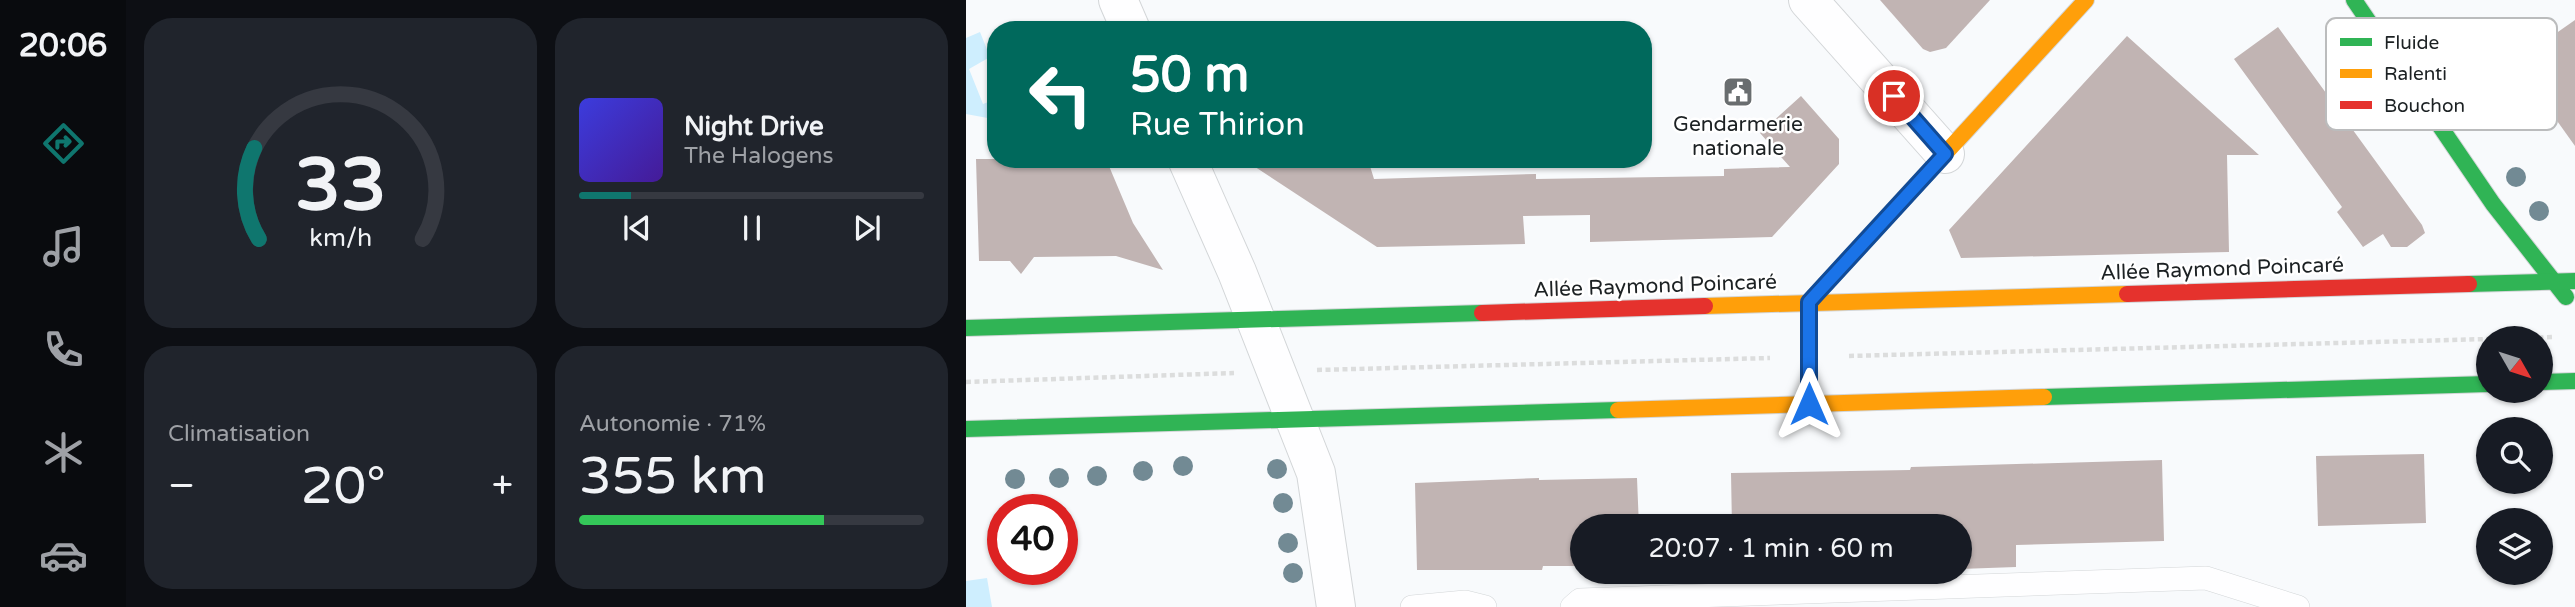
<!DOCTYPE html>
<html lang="fr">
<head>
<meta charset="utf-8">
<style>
	:root { --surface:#171b24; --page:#20242c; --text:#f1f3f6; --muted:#9ea1a6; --line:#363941; --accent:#0f766e }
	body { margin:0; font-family:"Varela Round",sans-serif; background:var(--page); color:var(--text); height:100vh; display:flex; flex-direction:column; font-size:26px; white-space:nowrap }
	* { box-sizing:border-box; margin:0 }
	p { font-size:23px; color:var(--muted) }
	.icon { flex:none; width:38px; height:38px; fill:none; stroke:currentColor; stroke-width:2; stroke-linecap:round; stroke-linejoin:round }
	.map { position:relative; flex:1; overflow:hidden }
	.details { display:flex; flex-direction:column; gap:18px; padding:18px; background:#0d0f14; width:840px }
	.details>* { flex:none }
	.hud { position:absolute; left:21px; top:21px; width:665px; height:147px; border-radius:28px; box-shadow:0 2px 5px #0004; background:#00695c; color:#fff; overflow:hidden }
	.needle { width:46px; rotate:129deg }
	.tools { position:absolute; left:1510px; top:326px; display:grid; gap:14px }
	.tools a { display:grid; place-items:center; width:77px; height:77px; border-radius:50%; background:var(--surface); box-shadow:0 2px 5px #0004; font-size:35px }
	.speed { position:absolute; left:21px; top:494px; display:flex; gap:14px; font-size:35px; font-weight:700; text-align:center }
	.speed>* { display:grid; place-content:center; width:91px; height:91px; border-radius:50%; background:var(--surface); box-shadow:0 2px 5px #0004; line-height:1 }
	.speed .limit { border:10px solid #d22; background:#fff; color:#111 }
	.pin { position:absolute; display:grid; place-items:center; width:60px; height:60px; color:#fff; margin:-30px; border:4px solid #fff; border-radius:50%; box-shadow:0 2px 7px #0007 }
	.me { position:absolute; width:77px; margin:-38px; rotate:0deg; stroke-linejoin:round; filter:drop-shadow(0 0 5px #0008) }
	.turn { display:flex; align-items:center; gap:24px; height:147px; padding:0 28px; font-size:32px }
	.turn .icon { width:91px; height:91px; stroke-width:2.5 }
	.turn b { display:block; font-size:49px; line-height:60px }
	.big { font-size:52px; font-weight:600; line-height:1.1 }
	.details .tile { flex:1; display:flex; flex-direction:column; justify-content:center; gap:10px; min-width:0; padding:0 24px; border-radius:28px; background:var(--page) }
	.details .dial { align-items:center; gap:0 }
	.dial svg { height:182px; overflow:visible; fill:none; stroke:var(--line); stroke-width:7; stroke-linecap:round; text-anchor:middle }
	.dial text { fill:var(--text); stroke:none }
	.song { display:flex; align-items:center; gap:21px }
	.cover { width:84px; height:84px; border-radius:10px; background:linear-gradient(135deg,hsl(240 70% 55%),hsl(260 70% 35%)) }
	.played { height:7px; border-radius:4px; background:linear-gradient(90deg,var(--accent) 15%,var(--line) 15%) }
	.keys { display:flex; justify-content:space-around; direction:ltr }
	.heat { display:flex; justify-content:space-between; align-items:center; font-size:38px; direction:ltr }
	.charge { height:10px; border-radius:5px; background:linear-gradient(90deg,#34c759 71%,var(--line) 0) }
	.details .tiles { flex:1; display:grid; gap:18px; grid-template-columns:repeat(2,1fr) }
	.trip { position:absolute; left:604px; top:514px; width:402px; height:70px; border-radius:35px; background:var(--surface); box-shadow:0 2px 5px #0004; font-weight:600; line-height:70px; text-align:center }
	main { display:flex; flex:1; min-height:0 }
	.menu { display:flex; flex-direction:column; width:126px; justify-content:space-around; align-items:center; background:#090b0e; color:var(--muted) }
	.menu .icon { width:49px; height:49px }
	.menu .selected { color:var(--accent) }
	.menu b { font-size:32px; color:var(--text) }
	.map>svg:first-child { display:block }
</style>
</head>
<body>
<main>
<nav class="menu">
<b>20:06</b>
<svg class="icon selected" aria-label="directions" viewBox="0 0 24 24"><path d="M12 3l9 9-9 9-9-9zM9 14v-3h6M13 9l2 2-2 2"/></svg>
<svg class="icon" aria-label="music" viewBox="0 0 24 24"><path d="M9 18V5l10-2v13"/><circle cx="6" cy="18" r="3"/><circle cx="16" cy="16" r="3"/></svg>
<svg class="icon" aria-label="phone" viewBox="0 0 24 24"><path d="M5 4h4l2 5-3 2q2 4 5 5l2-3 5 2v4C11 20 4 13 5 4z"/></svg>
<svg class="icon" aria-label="climate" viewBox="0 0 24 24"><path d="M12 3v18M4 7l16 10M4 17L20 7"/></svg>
<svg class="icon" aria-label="car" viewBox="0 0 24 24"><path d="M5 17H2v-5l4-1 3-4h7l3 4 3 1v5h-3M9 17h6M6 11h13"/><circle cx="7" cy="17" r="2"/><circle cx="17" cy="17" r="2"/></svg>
</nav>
<section class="details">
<div class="tiles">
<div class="tile dial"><svg viewBox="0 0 100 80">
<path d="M14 69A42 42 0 1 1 86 69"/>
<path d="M14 69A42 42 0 0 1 12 29" stroke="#0f766e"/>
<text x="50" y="56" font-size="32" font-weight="700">33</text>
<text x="50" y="72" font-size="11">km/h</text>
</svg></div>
<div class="tile">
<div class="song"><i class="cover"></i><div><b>Night Drive</b><p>The Halogens</p></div></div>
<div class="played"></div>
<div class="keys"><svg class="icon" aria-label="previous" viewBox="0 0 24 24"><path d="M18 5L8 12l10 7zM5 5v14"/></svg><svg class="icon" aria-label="pause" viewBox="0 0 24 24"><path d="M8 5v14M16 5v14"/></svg><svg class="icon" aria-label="next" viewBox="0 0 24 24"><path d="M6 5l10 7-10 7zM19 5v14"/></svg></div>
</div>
<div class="tile"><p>Climatisation</p>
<div class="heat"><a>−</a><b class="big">20°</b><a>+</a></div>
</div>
<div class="tile"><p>Autonomie · 71%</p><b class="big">355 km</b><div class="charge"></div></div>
</div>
</section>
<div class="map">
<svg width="1609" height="607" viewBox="0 0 1609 607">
	<rect width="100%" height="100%" fill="#f8fafc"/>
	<!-- green -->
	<g fill="#ceeefe">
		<polygon points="14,32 24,57 3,69 17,104 30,99 30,123 26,122 27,119 0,114 0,38"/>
		<polygon points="21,578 26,607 0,607 0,581"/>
	</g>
	<!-- building -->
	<g fill="#c1b4b3">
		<polygon points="914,0 1024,0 980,48 964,52 957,49"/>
		<polygon points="1609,20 1609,146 1549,62"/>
		<polygon points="1312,27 1456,225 1459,233 1441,247 1425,247 1417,234 1397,247 1371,212 1376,207 1268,59"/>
		<polygon points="1161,36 1293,155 1261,155 1263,252 995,258 983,230"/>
		<polygon points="835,96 873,139 873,164 806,237 624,242 624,215 557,216 559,244 411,247 277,159 394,159 404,166 408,179 570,174 570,179 758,176 758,169 824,167 794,133"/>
		<polygon points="10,159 140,159 167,223 197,270 150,256 68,257 55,274 44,261 13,261"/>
		<polygon points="1458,454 1460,523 1352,526 1350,456"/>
		<polygon points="1196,460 1198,541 1050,545 1050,567 994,569 994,527 766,527 765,473 944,470 945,467"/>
		<polygon points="573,478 573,480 671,478 673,527 616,527 616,566 577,566 576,570 451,570 449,483"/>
	</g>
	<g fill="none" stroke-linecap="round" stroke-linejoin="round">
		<!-- lane casing -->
		<g stroke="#d3d6d8" stroke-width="24">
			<g id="lane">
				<polyline points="446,607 499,602 519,607"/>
				<polyline points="606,607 614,600 1240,578 1332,607"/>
			</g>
		</g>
		<!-- street casing -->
		<g stroke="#d3d6d8" stroke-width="40">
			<g id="street">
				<polyline points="152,0 165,30"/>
				<polyline points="842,0 979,154"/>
				<polyline points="221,159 271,272 350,473 370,607"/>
			</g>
		</g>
		<!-- fast casing -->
		<g stroke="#d3d6d8" stroke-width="18">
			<g id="fast">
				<polyline points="1388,0 1527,204 1600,297"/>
				<polyline points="1503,284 1609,281"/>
				<polyline points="0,328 516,313"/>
				<polyline points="1575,382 1609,381"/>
				<polyline points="1078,397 1522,384"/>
				<polyline points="0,429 652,410"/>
			</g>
		</g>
		<!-- slow casing -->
		<g stroke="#d3d6d8" stroke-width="18">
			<g id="slow">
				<polyline points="739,306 1161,294"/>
				<polyline points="843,404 843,302 1120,0"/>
				<polyline points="652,410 1078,397"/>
			</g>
		</g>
		<!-- jam casing -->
		<g stroke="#d3d6d8" stroke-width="18">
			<g id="jam">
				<polyline points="1161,294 1503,284"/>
				<polyline points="516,313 739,306"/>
			</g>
		</g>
		<!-- path -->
		<g stroke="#dcdddd" stroke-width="4.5" stroke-dasharray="5 3.5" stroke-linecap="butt">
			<polyline points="1564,338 1587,337"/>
			<polyline points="883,356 1522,339"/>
			<polyline points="351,370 804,358"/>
			<polyline points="0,382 268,373"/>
		</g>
		<!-- lane -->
		<use href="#lane" stroke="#fefeff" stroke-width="23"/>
		<!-- street -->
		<use href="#street" stroke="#fefeff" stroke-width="38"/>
		<!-- fast -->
		<use href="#fast" stroke="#30b455" stroke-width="16"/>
		<!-- slow -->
		<use href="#slow" stroke="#ff9f0a" stroke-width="16"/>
		<!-- jam -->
		<use href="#jam" stroke="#e5322d" stroke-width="16"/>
	</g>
	<!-- trees -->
	<g fill="#728a94">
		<circle cx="1550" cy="177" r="10"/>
		<circle cx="1573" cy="211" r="10"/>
		<circle cx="217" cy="466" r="10"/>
		<circle cx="311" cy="469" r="10"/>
		<circle cx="177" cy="471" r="10"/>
		<circle cx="131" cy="476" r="10"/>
		<circle cx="93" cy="478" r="10"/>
		<circle cx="49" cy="479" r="10"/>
		<circle cx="317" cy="503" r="10"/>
		<circle cx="322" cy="543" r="10"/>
		<circle cx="327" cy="573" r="10"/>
	</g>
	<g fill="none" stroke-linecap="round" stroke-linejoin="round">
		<!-- route casing -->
		<g stroke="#114b97" stroke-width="18">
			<polyline id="route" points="843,404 843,302 979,154 928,96"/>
		</g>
		<!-- route -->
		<use href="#route" stroke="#1a73e8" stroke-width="12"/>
	</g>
	<!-- icons -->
	<defs>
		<g id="civic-square" transform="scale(1.575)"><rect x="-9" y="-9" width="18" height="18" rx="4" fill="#696d6f" stroke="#fff"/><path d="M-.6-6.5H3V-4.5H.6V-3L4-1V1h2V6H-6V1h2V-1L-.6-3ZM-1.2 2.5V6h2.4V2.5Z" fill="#fff"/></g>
	</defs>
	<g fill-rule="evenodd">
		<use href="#civic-square" x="772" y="92"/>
	</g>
	<g text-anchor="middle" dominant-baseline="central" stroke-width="5" stroke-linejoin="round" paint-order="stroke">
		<!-- poi labels -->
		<g font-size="21" fill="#1c2123" stroke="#fff">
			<text x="772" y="124">Gendarmerie<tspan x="772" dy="24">nationale</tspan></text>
		</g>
		<!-- street labels -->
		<g font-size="21" fill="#1c2123" stroke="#fff">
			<text transform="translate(1256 269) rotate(-2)">Allée Raymond Poincaré</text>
			<text transform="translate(689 286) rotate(-2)">Allée Raymond Poincaré</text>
		</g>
	</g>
	<!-- legend -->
	<rect x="1360" y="18" width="231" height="112" rx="10" fill="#fff" stroke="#bbbcbd" stroke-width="2"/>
	<rect x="1374" y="38" width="32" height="8" fill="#30b455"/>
	<rect x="1374" y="69" width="32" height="9" fill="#ff9f0a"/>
	<rect x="1374" y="101" width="32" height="8" fill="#e5322d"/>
	<g font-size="19" fill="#1c2123">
		<text x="1418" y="49">Fluide</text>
		<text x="1418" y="80">Ralenti</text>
		<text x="1418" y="112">Bouchon</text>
	</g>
</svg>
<div class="tools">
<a><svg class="needle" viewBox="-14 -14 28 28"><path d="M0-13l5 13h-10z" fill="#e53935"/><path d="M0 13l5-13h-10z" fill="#9ea1a6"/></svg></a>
<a><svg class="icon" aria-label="search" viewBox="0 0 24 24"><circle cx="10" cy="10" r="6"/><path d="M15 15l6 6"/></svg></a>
<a><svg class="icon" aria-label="layers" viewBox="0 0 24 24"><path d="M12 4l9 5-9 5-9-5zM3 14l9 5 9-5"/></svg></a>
</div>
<div class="speed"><div class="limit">40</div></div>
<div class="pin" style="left:928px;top:96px;background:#d93025"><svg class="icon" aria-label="arrive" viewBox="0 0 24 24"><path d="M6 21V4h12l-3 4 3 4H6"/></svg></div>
<svg class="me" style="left:843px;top:404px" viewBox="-20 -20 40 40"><path d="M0-17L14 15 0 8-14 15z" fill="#1a73e8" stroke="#fff" stroke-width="4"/></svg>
<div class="trip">20:07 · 1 min · 60 m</div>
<div class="hud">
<div class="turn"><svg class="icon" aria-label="left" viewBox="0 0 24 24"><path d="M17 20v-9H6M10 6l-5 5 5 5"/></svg><div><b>50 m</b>Rue Thirion</div></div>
</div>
</div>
</main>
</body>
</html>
